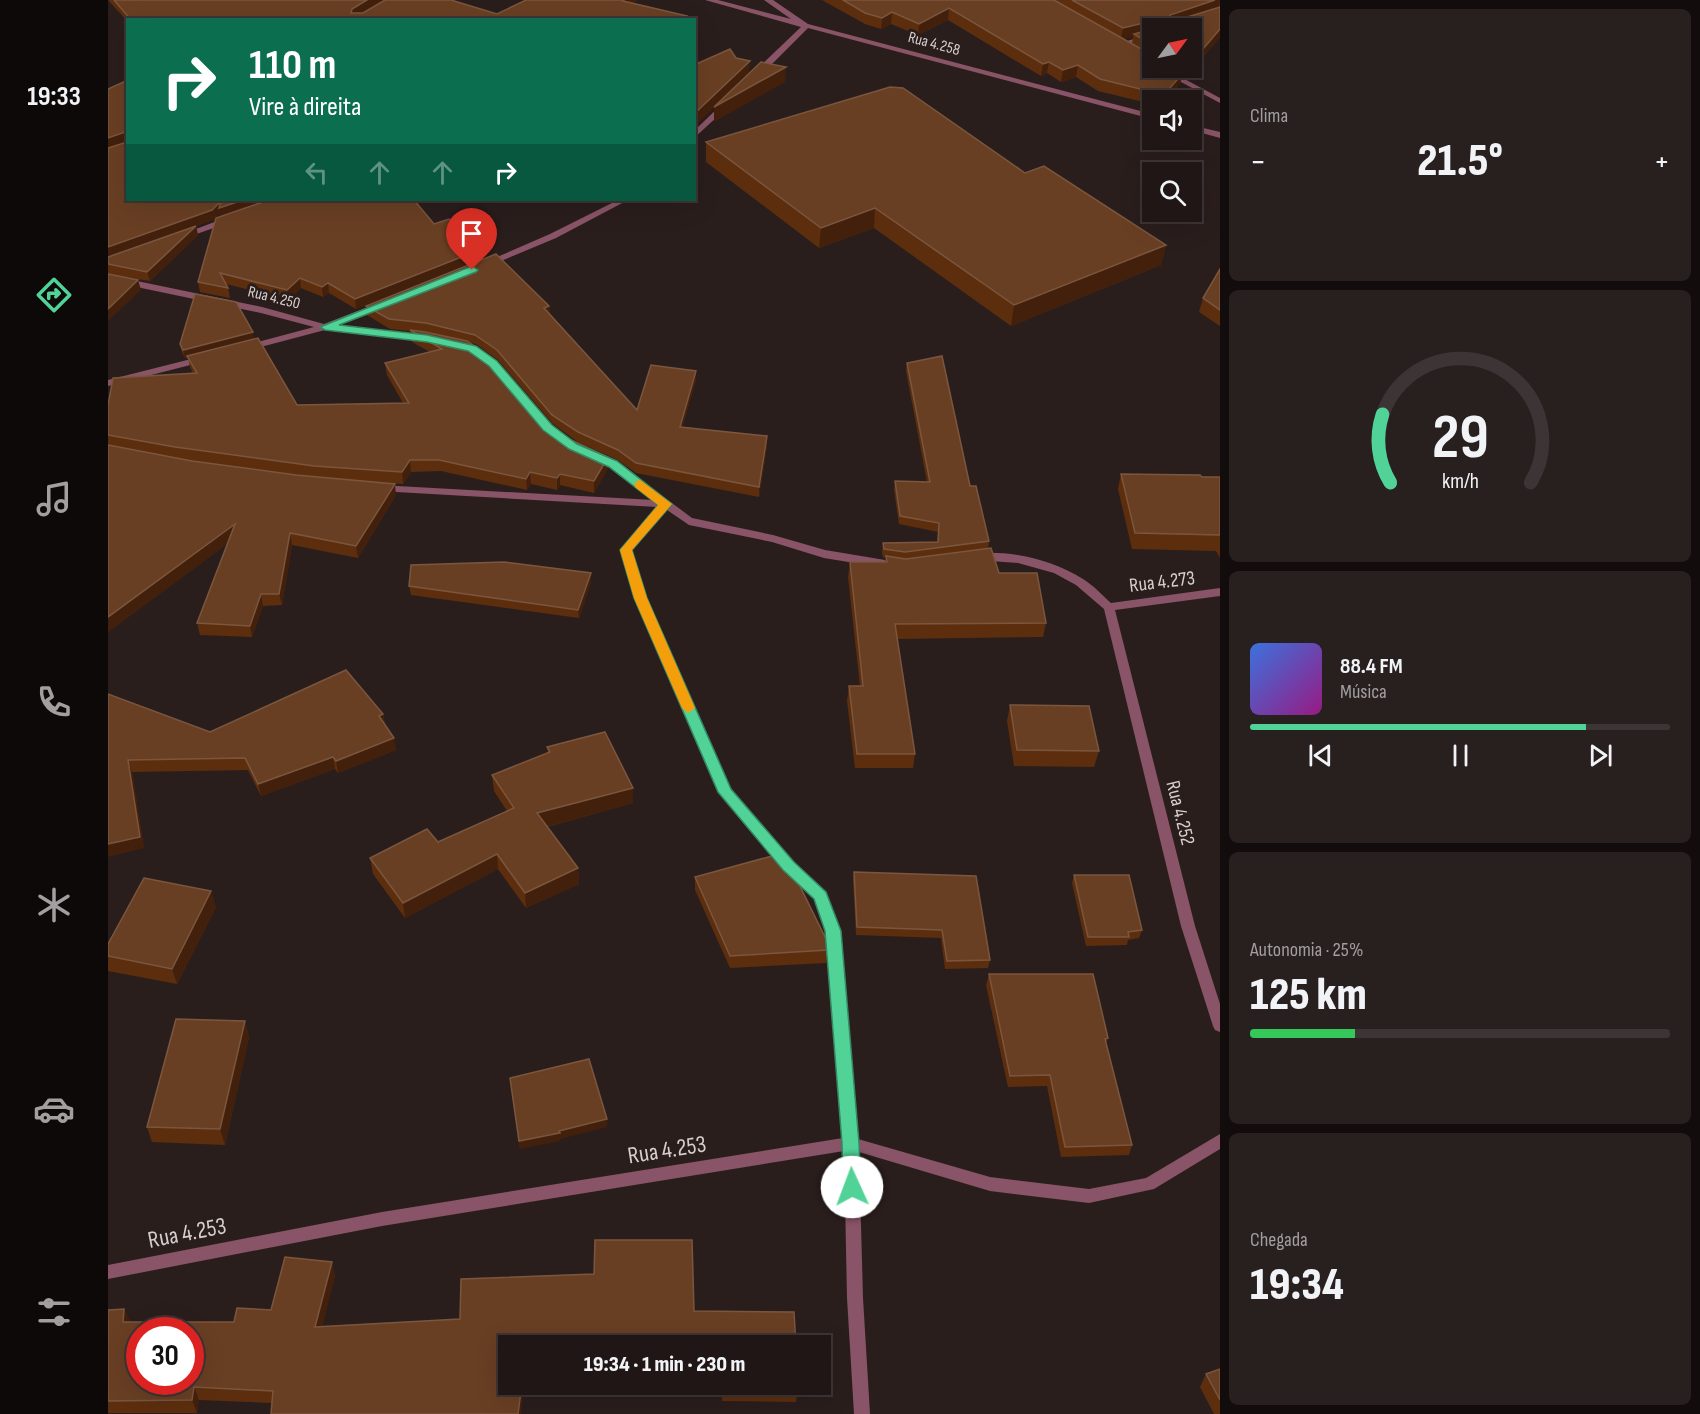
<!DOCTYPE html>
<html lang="pt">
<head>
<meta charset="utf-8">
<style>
	:root { --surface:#201616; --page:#281f1f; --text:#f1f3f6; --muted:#a29fa1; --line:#3d3535; --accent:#51d398 }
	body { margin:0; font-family:"Sofia Sans Condensed",sans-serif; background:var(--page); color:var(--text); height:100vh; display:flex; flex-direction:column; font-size:22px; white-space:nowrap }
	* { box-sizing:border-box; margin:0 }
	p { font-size:20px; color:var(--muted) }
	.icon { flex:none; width:33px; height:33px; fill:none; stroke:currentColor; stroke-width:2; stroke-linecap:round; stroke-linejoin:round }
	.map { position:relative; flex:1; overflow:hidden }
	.drawer { display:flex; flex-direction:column; gap:9px; padding:9px; background:#120c0c; width:480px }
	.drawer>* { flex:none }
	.guide { position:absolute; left:18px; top:18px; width:570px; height:183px; border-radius:0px; box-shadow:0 6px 24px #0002,0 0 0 2px var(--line); background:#0b6e4f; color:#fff; overflow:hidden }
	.needle { width:39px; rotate:57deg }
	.controls { position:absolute; left:1034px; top:18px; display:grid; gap:12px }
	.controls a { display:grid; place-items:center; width:60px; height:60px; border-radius:0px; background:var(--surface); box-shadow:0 6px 24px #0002,0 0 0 2px var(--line); font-size:30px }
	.speed { position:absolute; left:18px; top:1317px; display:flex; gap:12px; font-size:30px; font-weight:700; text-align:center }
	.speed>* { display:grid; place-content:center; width:78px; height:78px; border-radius:50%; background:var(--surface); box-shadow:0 6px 24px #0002,0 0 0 2px var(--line); line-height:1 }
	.speed .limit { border:9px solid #d22; background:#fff; color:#111 }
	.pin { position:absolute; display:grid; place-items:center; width:51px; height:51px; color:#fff; margin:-62px -26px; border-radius:50% 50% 50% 0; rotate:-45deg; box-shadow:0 0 6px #0007 }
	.pin .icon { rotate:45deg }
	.me { position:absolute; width:66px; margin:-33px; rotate:358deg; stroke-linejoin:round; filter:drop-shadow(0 0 4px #0008) }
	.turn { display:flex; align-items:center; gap:21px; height:126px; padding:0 24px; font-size:27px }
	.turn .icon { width:78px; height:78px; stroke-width:2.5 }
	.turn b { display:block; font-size:42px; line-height:51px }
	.lanes { display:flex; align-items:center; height:57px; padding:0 24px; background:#0003; justify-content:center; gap:30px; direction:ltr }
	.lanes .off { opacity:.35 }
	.big { font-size:45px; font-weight:800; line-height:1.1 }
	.drawer .card { flex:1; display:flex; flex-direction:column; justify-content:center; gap:9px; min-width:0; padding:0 21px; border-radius:9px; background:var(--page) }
	.drawer .dial { align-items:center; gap:0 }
	.dial svg { height:156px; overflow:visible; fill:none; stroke:var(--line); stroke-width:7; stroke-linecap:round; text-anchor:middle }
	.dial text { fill:var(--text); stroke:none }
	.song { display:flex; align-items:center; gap:18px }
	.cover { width:72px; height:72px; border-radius:9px; background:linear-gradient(135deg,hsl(220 70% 55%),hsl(310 70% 35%)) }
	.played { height:6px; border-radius:3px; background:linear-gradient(90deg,var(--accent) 80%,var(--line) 80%) }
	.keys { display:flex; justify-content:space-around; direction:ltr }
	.heat { display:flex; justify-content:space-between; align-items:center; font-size:33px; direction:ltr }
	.charge { height:9px; border-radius:4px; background:linear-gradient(90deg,#34c759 25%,var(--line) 0) }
	.trip { position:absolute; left:390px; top:1335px; width:333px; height:60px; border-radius:0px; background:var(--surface); box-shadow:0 6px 24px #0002,0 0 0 2px var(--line); font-weight:800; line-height:60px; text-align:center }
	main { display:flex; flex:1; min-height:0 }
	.tab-bar { display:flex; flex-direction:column; width:108px; justify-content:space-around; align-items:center; background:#0d0909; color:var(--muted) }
	.tab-bar .icon { width:42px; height:42px }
	.tab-bar .current { color:var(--accent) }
	.tab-bar b { font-size:27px; color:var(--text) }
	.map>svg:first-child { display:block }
</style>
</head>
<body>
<main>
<nav class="tab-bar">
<b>19:33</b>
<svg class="icon current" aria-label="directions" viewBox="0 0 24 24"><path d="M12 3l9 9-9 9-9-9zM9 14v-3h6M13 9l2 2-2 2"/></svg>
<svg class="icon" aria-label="music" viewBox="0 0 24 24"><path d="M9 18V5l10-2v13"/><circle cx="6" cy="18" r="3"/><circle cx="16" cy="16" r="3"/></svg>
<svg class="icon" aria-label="phone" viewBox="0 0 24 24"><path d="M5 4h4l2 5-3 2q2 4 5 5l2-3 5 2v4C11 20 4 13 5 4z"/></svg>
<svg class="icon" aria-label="climate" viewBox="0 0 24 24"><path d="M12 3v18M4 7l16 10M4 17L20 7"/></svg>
<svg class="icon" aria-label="car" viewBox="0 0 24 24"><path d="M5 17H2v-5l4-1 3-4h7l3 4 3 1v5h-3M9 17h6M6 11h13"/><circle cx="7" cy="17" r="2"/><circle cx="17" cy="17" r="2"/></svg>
<svg class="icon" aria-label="filters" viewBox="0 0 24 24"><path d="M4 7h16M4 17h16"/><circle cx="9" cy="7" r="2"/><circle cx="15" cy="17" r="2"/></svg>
</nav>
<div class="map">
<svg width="1112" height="1414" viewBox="0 0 1112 1414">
	<rect width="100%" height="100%" fill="#2a1e1d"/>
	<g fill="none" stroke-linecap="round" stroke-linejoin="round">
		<!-- street -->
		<g fill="#895467" fill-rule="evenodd">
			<polygon points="597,0 610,0 683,19 656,0 665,0 700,24 1044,114 1044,119 700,28 652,76 646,76 646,72 693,27"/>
			<polygon points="1044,33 1044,37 1011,47 1007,45"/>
			<polygon points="1047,68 1056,68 1112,98 1112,103"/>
			<polygon points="615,103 622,105 586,138 586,131"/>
			<polygon points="1083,125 1112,132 1112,138 1083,130"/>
			<polygon points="510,200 520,200 448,238 381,266 378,267 373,264 442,234"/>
			<polygon points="120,217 124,220 123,222 77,238 71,238 69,236"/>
			<polygon points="0,275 154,307 216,324 273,302 278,305 276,307 229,326 319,336 324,339 319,342 217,330 138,351 135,350 135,346 206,327 153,313 0,281"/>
			<polygon points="95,356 100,359 98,361 0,386 0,380"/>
			<polygon points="485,452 509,462 584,518 665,535 717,550 783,561 789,565 783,569 716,558 664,542 581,525 559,510 524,551 539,598 622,790 686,862 719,896 732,931 750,1139 882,1177 981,1189 1038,1178 1112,1134 1112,1149 1046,1189 981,1203 882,1191 751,1152 755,1298 762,1414 746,1414 739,1298 736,1151 274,1226 0,1279 0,1265 274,1212 735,1138 718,931 706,899 676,870 611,792 527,598 512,550 549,507 271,491 266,488 271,485 546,500 501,466 481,457 480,455 481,453"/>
			<path d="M872,553c35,-2 73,7 103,26 10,6 19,16 28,24l109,-15v8l-105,14 80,316 25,78v28l-5,-2 -2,-4 -32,-100 -77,-317 -28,-24 -22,-12 -36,-10 -42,-3 -2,-3 2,-3z"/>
		</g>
	</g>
	<!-- wall -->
	<g fill="#5c2e0e" fill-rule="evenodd">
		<polygon points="0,0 275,0 253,13 389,14 525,3 579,16 579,20 20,20 20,22"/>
		<path d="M714,0h398v37l-34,40 -4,-2 -2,9 -14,16h-14v4l-54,-13 -22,-14 -15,5 -14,-9 -6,3 -93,-56 -30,15 -27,-11 -10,5 -16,-5zM1044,28l39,40h-39zM1025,36l-1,8 -9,-5 4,-1z"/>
		<polygon points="20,80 20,200 326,224 379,256 248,309 221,293 215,297 193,288 181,300 118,284 120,288 122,298 92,292 90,282 113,217 112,214 105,220 88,226 90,235 42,281 0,274 0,148"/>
		<polygon points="598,142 917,173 1058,245 1053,265 903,326 766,228 711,248 598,162"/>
		<polygon points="1112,269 1112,326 1091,312 1095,298"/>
		<polygon points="258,306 441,306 442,315 529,410 588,380 574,428 659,436 659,446 651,497 528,473 510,460 470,442 445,424 390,360 368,344 362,343 433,420 459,438 500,457 500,468 486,493 452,485 449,490 423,484 419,490 333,471 303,472 295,484 271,482 288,495 250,558 184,545 174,605 155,606 144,637 92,635 89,623 120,543 0,632 0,405 85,373 82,367 80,357 77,358 74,352 72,344 146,339 189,405 295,403 279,375 277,363 322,352 304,342 302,331 282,329 259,315"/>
		<polygon points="799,363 862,486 881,541 880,548 891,573 938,623 935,637 789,639 807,754 805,768 747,768 739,701 741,686 752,686 740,577 742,562 777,562 778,558 775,557 774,552 775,543 829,542 830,532 791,524 786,490 787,481 819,482 798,371"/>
		<polygon points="1013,474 1094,477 1112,477 1112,558 1108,551 1024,549 1010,489"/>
		<polygon points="483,573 483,582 471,618 303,595 301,586"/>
		<polygon points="0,694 102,732 275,714 277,725 288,750 230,773 227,769 153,796 140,770 24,772 36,848"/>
		<polygon points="902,705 991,751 986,767 906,766 899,721"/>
		<polygon points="439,747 525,803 439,827 470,868 471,884 418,908 390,869 297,918 265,874 262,858 330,842 399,811 386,791 384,775 440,753"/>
		<polygon points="746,872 882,960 880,968 837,969 833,938 748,935 745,880"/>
		<polygon points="966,875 1034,930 1031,938 1020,940 1019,945 978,946 964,883"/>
		<polygon points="587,877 720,950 718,963 622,968 587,890"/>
		<polygon points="108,907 69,984 0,971 0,944"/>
		<polygon points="881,974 1000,1038 998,1043 1024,1145 1021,1155 953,1157 939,1086 900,1087 878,985"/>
		<polygon points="137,1021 141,1037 117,1145 44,1142 39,1127"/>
		<polygon points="584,1240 400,1346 400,1384 452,1384 452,1391 416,1389 164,1403 91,1400 89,1413 0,1413 0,1310 16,1309 22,1322 126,1322 163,1310 227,1275 214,1326 352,1319"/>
		<polygon points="1112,1369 1112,1414 1106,1414 1092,1387 1098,1374"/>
		<polygon points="614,1384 690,1384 688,1402 614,1401"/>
	</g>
	<!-- shaded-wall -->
	<g fill="#43200c">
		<polygon points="259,0 275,0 245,18 243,13 244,9"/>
		<polygon points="516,0 530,0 515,10 515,1"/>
		<polygon points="1107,0 1112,0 1111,9 1059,26 1062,15"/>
		<polygon points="841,8 840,20 810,35 811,24"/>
		<polygon points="784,12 783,24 773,29 774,18"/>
		<polygon points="1048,20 1046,28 1026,34 1025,36 1013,40 1015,28"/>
		<polygon points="1112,29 1112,37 1078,77 1080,68 1083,68 1083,63"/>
		<polygon points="642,61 641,74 678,67 677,82 606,122 606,108 586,127 586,114"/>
		<polygon points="941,62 939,73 933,76 935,64"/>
		<polygon points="970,65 968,77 953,82 955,70"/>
		<polygon points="1075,73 1072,84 1058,100 1054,100 1056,95"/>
		<polygon points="17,132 19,142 0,148 0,138"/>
		<polygon points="135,200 165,200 113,217 112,214 105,220 88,226 90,235 42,281 39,272 0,257 0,247 113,201"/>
		<polygon points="767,208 766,228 711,248 713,228"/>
		<polygon points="1058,245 1053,265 903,326 906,305"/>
		<polygon points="379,247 379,256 248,309 247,299"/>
		<polygon points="192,278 193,288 181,300 179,290"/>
		<polygon points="30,280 33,290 0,321 0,309"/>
		<polygon points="220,283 221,293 215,297 214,287"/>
		<polygon points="441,306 442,316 436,308"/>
		<polygon points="145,332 146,340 77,358 75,350"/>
		<polygon points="588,371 588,380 571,437 572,427"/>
		<polygon points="659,436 659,446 651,497 651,487"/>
		<polygon points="500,457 500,468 486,493 486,481"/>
		<polygon points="302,460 303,472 295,484 294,472"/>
		<polygon points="422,472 423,484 419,490 418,479"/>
		<polygon points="452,474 452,485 449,490 449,478"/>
		<polygon points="287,484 288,495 250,558 248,546"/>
		<polygon points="127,524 130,536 0,632 0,617"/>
		<polygon points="182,533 184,545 174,605 171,594"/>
		<polygon points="483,573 483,582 471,618 470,610"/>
		<polygon points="153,594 155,606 144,637 142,626"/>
		<polygon points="275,714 277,726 271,716"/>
		<polygon points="286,738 288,750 230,773 228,761"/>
		<polygon points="225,757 227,769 153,796 150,784"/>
		<polygon points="20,760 24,772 36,848 0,857 0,844"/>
		<polygon points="525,788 525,803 430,829 429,813"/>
		<polygon points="389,854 390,869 297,918 295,903"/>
		<polygon points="470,868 471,884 418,908 417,893"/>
		<polygon points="103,891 108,907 69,984 64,969"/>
		<polygon points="137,1021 141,1037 117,1145 112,1129"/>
		<polygon points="499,1119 499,1127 452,1139 452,1141 411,1149 411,1141"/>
		<polygon points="224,1262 227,1275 211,1340 207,1327"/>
		<polygon points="16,1309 22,1322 15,1322"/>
		<polygon points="414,1384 416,1384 416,1389 413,1414 410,1414"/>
		<polygon points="86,1387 91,1400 89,1413 84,1400"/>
	</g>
	<!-- building -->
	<g fill="#693f23" stroke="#7b563e" stroke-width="1.5" fill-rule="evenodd">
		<polygon points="6,0 259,0 244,9 243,13 255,13 277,0 343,0 389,14 418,0 516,0 515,1 579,16 575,20 23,20"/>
		<polygon points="735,0 946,0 1044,55 1044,68 1066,68 1075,73 1056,95 992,79 970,65 955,70 941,62 935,64 841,8 811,24 784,12 774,18 757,13"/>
		<polygon points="964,0 1107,0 1062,15 1061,18 1073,19 1112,7 1112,29 1083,63 1083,28 1045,28 1047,28 1048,20 1015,28"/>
		<polygon points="1044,29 1044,45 1026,34"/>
		<polygon points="622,49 628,58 642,61 586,114 586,65"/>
		<polygon points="653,62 678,67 606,107"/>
		<polygon points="20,80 20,134 17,132 0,138 0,89"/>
		<polygon points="782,87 795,88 917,173 936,166 1058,245 906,305 767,208 713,228 598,142"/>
		<polygon points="20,137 20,200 135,200 111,208 113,201 104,210 0,247 0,148 19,142"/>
		<polygon points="161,200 306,200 326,224 341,219 379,247 247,299 220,283 214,287 192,278 179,290 112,273 120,288 90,282 108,218"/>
		<polygon points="88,226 39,272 0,264 0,257"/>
		<polygon points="388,254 441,306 436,308 529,410 543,365 588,371 572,427 659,436 651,487 528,463 510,450 470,432 444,415 389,350 367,335 318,323 281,319 258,306"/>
		<polygon points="1112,269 1112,310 1095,298"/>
		<polygon points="0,274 30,280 0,309"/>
		<polygon points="87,294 128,302 145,332 75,350 72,344"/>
		<polygon points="302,330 317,332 359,341 379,355 433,420 459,438 500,457 486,481 452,474 449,478 422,472 418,479 331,460 302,460 294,472 206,466 67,447 0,435 0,405 5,378 89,373 79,356 150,338 189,405 301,403 277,363 334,349"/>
		<polygon points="834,356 862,486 868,486 881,541 797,552 776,549 775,543 830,542 831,523 792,516 787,481 822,482 799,363"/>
		<polygon points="0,445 84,461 188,475 287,484 248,546 182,533 171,594 153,594 142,626 89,623 127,524 0,617"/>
		<polygon points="1013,474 1092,475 1094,477 1112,477 1112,535 1027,533"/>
		<polygon points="883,548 891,573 929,573 938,623 787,624 807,754 749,754 741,686 755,686 742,562 779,562 778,556 798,559"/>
		<polygon points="396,562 483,573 470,610 301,586 303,565"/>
		<polygon points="238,670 275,714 271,716 286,738 228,761 225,757 150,784 137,758 20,760 32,837 0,844 0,694 102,732"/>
		<polygon points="902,705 981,706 991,751 909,750"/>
		<polygon points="497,732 525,788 429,813 470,868 417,893 389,854 295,903 262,858 319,829 330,842 406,808 384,775 442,752 439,747"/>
		<polygon points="671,854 681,864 719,941 720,950 622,956 587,877"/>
		<polygon points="746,872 868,876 882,960 839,961 834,930 749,927"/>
		<polygon points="966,875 1021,875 1034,930 1020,932 1021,937 980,937"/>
		<polygon points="36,878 103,891 64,969 0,956 0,944"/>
		<polygon points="881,974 985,974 1000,1038 997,1039 1024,1145 957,1147 942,1075 902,1076"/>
		<polygon points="68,1019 137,1021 112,1129 39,1127"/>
		<polygon points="481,1059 499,1119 451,1131 452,1133 411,1141 402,1078"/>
		<path d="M487,1240h97l2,71 100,1 2,34h-288v38h14l-4,30h-247l2,-23 -79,-4 -2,13 -84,1v-91l16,-1 -1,13h111l3,-14 34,2 14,-53 47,5 -17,65 145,-8 1,-40 133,-5zM32,1330h50v52h-50z"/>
		<polygon points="1112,1369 1112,1400 1098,1374"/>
		<rect x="615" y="1384" width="75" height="5"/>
	</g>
	<!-- route -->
	<polygon fill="#51d398" stroke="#358963" stroke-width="1.5" points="364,266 370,270 368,272 231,325 319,335 368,346 389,361 444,425 469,444 509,461 564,504 524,550 539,598 623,789 686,862 718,892 733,931 751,1143 753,1187 750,1193 744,1195 738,1193 735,1187 734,1143 717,931 706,899 675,870 610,792 526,598 512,550 550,505 501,467 461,449 435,430 381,366 360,351 319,342 217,330 212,327"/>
	<!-- slow -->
	<polygon fill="#f59e0b" points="532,480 564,504 524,550 539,598 587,708 580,713 574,708 526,598 512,550 550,505 527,487 527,482"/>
	<g text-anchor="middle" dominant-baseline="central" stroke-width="6" stroke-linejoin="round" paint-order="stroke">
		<!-- far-street labels -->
		<g font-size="16" fill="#d7cfce" stroke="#2a1e1d">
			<text transform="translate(826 44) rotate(15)">Rua 4.258</text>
			<text transform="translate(166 298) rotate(14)">Rua 4.250</text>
		</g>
		<!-- street labels -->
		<g font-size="20" fill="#d7cfce" stroke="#2a1e1d">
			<text transform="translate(1054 582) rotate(-7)">Rua 4.273</text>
			<text transform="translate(1072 813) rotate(76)">Rua 4.252</text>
		</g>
		<!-- near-street labels -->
		<g font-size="24" fill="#d7cfce" stroke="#2a1e1d">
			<text transform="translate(559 1150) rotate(-9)">Rua 4.253</text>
			<text transform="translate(79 1233) rotate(-11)">Rua 4.253</text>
		</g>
	</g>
</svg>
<div class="controls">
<a><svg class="needle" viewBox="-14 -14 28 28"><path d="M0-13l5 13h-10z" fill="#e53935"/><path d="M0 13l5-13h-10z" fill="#a29fa1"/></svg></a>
<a><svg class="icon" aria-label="sound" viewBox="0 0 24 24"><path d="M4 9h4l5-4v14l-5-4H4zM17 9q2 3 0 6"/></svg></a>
<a><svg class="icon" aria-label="search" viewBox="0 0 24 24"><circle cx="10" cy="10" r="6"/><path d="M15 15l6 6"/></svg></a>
</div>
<div class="speed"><div class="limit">30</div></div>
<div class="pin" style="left:364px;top:270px;background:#d93025"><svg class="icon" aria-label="arrive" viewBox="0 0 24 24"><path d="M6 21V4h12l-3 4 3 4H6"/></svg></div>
<svg class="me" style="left:744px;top:1187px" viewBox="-20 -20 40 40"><circle r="19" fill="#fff"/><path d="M0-13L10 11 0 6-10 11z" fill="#51d398"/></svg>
<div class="trip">19:34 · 1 min · 230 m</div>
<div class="guide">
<div class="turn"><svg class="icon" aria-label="right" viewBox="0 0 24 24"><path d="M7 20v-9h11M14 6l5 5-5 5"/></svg><div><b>110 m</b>Vire à direita</div></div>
<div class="lanes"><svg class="icon off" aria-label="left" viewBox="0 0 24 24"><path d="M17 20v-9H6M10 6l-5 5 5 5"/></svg><svg class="icon off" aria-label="ahead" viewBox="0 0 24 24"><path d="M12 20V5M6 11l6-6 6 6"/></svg><svg class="icon off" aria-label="ahead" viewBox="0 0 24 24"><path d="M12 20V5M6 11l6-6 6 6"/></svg><svg class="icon" aria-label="right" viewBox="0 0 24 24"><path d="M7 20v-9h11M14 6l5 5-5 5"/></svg></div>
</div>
</div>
<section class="drawer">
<div class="card"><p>Clima</p>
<div class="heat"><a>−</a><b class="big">21.5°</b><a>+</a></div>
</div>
<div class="card dial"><svg viewBox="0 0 100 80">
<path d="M14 69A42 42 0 1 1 86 69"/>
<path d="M14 69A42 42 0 0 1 10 34" stroke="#51d398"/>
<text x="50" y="56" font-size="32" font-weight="700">29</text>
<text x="50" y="72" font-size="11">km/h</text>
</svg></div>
<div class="card">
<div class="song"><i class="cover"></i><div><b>88.4 FM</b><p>Música</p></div></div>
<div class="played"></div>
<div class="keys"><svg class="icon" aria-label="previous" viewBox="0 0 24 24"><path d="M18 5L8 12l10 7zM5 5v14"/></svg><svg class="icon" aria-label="pause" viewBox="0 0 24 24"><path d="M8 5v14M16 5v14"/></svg><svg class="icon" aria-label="next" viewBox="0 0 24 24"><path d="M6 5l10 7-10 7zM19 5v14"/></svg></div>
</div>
<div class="card"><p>Autonomia · 25%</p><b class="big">125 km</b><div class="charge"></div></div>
<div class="card"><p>Chegada</p><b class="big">19:34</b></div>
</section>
</main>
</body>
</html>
